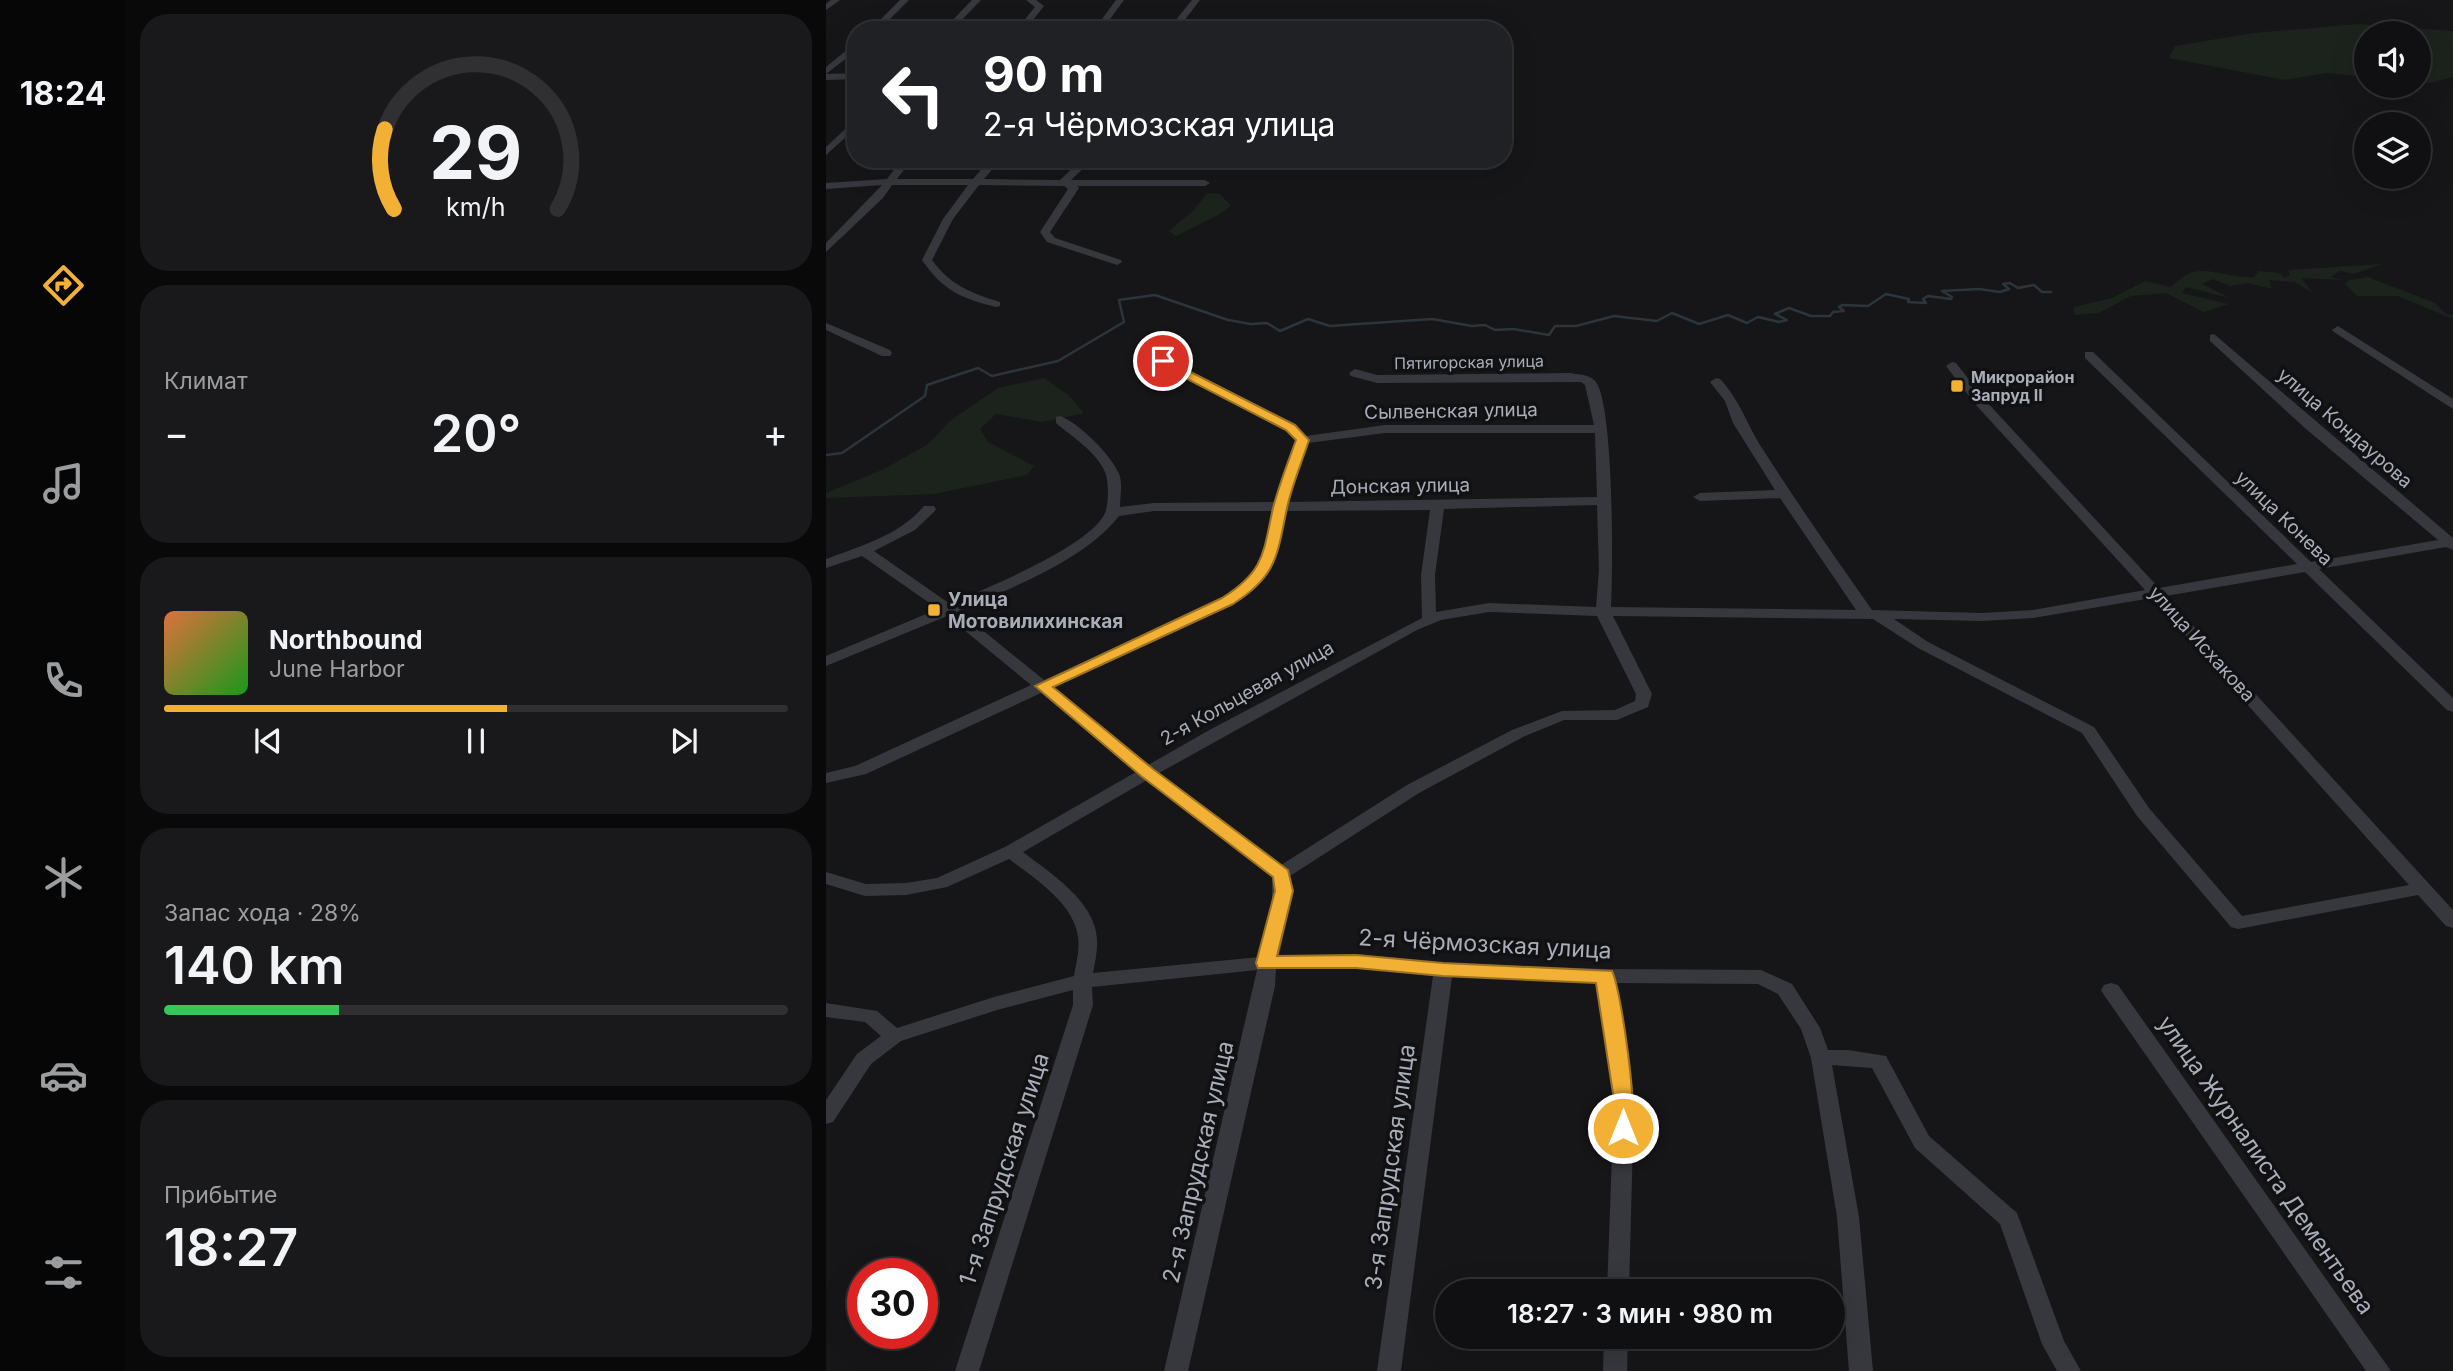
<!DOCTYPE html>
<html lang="ru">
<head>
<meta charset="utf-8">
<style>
	:root { --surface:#101012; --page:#19191b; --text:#f1f3f6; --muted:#9c9d9f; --line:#303032; --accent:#f2b134 }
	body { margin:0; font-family:Inter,sans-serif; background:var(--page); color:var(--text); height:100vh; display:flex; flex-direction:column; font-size:26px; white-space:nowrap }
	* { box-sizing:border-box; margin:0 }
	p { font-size:23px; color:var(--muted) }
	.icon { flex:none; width:38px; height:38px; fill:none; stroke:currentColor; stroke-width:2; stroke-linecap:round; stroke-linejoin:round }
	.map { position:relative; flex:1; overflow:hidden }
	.details { display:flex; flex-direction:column; gap:14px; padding:14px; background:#09090a; width:700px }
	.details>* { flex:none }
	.guide { position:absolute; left:21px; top:21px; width:665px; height:147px; border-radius:28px; box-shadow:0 7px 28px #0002,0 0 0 2px var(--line); background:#202124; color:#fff; overflow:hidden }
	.controls { position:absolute; left:1528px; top:21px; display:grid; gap:14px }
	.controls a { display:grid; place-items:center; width:77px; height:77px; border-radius:50%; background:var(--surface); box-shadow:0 7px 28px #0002,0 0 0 2px var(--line); font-size:35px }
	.speed { position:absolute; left:21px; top:1258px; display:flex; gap:14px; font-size:35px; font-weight:700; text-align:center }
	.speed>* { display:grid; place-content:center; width:91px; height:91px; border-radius:50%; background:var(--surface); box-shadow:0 7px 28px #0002,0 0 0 2px var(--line); line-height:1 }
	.speed .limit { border:10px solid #d22; background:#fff; color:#111 }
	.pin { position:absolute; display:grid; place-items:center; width:60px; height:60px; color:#fff; margin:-30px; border:4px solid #fff; border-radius:50%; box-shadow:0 2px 7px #0007 }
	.me { position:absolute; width:77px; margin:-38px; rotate:0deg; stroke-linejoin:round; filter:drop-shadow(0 0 5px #0008) }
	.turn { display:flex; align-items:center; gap:24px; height:147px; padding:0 21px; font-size:32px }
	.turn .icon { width:91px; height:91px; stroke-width:2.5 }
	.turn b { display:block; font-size:49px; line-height:60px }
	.big { font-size:52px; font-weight:600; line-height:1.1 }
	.details .tile { flex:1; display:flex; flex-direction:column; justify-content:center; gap:10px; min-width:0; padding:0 24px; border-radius:28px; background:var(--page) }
	.details .dial { align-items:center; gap:0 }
	.dial svg { height:182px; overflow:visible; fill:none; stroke:var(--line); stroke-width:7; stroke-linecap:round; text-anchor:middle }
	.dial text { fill:var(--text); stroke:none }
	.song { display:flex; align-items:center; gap:21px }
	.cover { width:84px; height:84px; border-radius:10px; background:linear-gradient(135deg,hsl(20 70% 55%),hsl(120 70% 35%)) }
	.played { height:7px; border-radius:4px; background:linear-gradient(90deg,var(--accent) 55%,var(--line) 55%) }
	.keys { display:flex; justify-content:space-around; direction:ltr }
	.heat { display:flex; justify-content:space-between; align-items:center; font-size:38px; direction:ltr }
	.charge { height:10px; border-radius:5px; background:linear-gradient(90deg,#34c759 28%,var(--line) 0) }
	.trip { position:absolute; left:609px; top:1279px; width:410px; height:70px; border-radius:35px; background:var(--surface); box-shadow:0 7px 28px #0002,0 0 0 2px var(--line); font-weight:600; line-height:70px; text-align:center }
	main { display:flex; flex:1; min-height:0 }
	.dock { display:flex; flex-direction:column; width:126px; justify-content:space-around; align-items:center; background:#060607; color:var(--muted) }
	.dock .icon { width:49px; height:49px }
	.dock .current { color:var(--accent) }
	.dock b { font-size:32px; color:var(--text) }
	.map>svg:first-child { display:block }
</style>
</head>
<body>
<main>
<nav class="dock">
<b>18:24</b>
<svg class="icon current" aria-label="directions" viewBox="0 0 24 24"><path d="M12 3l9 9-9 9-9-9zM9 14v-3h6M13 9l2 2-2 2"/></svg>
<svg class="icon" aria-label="music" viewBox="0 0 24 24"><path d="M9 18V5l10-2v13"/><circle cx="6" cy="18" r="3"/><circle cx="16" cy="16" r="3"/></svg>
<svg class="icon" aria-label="phone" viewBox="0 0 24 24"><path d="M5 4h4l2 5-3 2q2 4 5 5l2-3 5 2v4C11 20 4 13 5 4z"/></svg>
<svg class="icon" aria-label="climate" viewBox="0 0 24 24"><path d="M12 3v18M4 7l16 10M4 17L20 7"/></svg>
<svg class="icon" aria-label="car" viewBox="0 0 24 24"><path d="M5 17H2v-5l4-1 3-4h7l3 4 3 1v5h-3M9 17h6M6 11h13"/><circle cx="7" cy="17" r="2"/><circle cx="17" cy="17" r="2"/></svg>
<svg class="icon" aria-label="filters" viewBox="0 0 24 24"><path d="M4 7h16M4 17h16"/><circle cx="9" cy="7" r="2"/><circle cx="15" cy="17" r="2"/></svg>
</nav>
<section class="details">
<div class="tile dial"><svg viewBox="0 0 100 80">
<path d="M14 69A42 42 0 1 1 86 69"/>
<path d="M14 69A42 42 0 0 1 10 34" stroke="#f2b134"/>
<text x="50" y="56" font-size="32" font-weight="700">29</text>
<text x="50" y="72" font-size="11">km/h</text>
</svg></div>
<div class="tile"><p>Климат</p>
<div class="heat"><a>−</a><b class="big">20°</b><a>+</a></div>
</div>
<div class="tile">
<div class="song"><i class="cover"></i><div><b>Northbound</b><p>June Harbor</p></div></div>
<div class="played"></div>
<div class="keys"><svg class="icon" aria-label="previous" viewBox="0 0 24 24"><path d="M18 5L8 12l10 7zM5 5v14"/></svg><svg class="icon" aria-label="pause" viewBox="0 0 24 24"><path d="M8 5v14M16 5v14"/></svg><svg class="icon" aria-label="next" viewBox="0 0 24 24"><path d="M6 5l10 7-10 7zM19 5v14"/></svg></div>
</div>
<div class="tile"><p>Запас хода · 28%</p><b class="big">140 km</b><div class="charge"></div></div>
<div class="tile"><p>Прибытие</p><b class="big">18:27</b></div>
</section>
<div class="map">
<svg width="1627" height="1371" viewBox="0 0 1627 1371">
	<rect width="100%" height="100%" fill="#161618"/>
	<!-- green -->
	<g fill="#1c231d">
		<polygon points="1533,24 1627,31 1627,77 1604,83 1593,82 1592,33 1540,33 1540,77 1501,73 1459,80 1343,58 1349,46 1427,33"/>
		<polygon points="381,193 394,194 405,206 392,215 350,236 343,231 368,210"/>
		<path d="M1556,264l-28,10 -14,-3 -9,6 12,3 -42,-2 12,15 -18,-11 -26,-2 3,9 -23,-6 -19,3 -17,-7 -11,5 28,14 -44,-11 -4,6 46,11 -24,8 -38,-19 -35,3 -33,17 -24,2v-8l38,-9 33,-17 25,6c7,-5 15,-13 23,-15 20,-4 40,7 61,5l5,-6 21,2 4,5 6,-3 -2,-5z"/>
		<polygon points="1542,277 1609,303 1620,314 1627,315 1627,319 1572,296 1531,296 1519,284 1524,280"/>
		<polygon points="218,378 241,394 258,413 216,422 170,414 154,429 162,442 208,466 201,475 108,494 0,498 0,493 58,469 101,445 124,421 172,388"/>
	</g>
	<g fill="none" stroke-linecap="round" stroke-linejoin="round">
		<!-- stream -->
		<polyline stroke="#2c353c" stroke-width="2.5" points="0,455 16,453 99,396 101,385 152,368 166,376 232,361 298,322 293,300 329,295 402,320 425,324 441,323 454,331 482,319 504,326 606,319 646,326 659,325 669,330 687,329 723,335 729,326 750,326 788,316 831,321 846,313 873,324 902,315 921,323 932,317 953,322 961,320 949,314 963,308 985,316 1004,316 1007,312 1018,311 1013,307 1016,305 1042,306 1060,294 1083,299 1082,302 1100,303 1097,299 1102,296 1125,299 1126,297 1116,291 1153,289 1174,292 1183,289 1177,284 1184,283 1192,288 1208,285 1216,292 1225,292"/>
		<!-- minor -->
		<g fill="#37383d" fill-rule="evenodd">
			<polygon points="5,0 14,0 0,10 0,4"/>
			<polygon points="74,0 83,0 53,30 44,30"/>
			<polygon points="146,0 155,0 126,30 117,30"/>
			<polygon points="200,0 210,0 218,6 199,30 190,30 209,7"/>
			<polygon points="290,0 298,0 276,30 268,30"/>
			<polygon points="366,0 374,0 351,30 345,30 345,26"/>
			<polygon points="27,45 30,45 30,51 0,74 0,67"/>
			<polygon points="30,73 30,79 0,80 0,74"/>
			<polygon points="30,119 30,128 0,155 0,147"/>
			<path d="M76,159h10l-15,20h76l17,-20h11l-17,20 76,1 22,-21h11l-22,21h134l5,3 -5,3h-128l2,2 -29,44 5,6 66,22 1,2 -5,3 -70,-23 -7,-10 28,-43 -4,-3 -85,-1 -26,34 -21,41c18,25 39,33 68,42v4l-4,1c-35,-9 -53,-16 -74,-47l21,-41 25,-34h-76l-9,13 -57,54v-9l56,-58 -56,4v-6l61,-4z"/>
			<polygon points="0,323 64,350 66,353 64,356 56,356 0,330"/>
			<polygon points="1512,326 1627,399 1627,409 1508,332 1506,330"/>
			<path d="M1388,334l239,204v12l-7,-3 -127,22 134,129v14l-6,-2 -142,-138 -139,24 287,314v18l-7,-2 -28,-31 -180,34 -7,-2 -94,-111 -55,-83 -164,-85 -45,-29 -260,-3 39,78 -4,13 -31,13h-53l-41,17 -104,56 -129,83 1,26 -12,54 77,-2 87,9 162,6 156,1 31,14 28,44 8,22h20l38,6 43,80 88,77 47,128 17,30h-24l-15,-27 -42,-120 -85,-76 -43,-80 -40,-3 27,152 14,154h-24l-12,-154 -26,-159 -10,-29 -23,-35 -20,-10 -142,-1 18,117 -5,192h-22l7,-192 -18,-118 -144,-5 -51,394h-24l56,-395 -77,-8 -80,1 -1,17 -87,385h-24l93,-401 -165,17 1,18 -114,366h-24l118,-366v-15l-76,20 -96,31 -30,23 -38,58 -7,2v-24l31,-46 24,-18 -16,-14 -39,-5v-14l51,8 20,17 97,-31 80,-21c2,-13 6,-26 4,-39 -4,-34 -44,-59 -69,-78l-62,28 -41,8 -41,1 -39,-12v-12l40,12 40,-1 31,-5 68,-31 131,-75 -95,-79 -175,81 -40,9v-10l29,-7 176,-81 -84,-69 -121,50v-10l112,-47 -76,-53 -36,12v-9c35,-13 74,-24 98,-53h10l2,3 -2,3 -19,18 -41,21 76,53c36,-16 136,-56 154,-89 5,-8 5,-34 1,-43 -9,-21 -33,-35 -49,-49v-6l4,-1c18,6 52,40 59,58 4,9 1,23 1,33l34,-4 120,-1 22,-62 -10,-10 -149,-77v-6l4,-1 155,78 10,12 79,-11h209l-9,-40 -4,-3 -204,1 -26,-7 -2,-3 6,-4 22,6 194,-2c8,2 19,1 25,9 18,26 17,188 15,225l245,3 -76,-112 -80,3 -7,-4 7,-4 75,-3 -42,-67 -8,-22 -15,-19 6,-4 4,1c20,21 27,46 42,69 35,55 72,108 110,162l110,3 51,-3 112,-20 -169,-185 -30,-39 6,-4 4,1 28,36 175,189 138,-24 -212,-206v-6h8l218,210 127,-22 -132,-111 -96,-88v-6zM559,433h210l2,64 -309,5 20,-59zM771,505l2,65 -3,37 -107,-4 -53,9 -1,-37 9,-66zM604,510l-9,65 1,43 -209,110 -65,37 -95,-78 180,-83c40,-27 44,-48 53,-93zM328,511h118c-9,44 -9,59 -49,87l-179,82 -85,-69c51,-23 125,-50 160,-95zM1326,598l257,287 -167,31 -93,-108 -55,-81 -166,-85 -34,-23 88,2 51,-3zM663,612l108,4 39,78 -1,7 -20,9 -53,1 -50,19 -105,55 -126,80 -122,-92 258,-143 24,-10zM321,780l125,96v26l-12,55 -167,16c2,-11 5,-23 4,-34 -2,-38 -47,-66 -74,-87z"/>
			<polygon points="1285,983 1292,985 1565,1371 1540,1371 1278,995 1275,990 1278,985"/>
			<polygon points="778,1337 802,1337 801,1371 777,1371"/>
		</g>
	</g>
	<!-- route -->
	<path fill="#f2b134" stroke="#9d7322" stroke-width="2" d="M337,358l132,67 14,15c-7,22 -17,45 -22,68 -10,48 -10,68 -54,96l-180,83 100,82 135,101 5,21 -16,65 79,-1 87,8 169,8c9,17 27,146 19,162l-8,3 -7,-3 -3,-5 1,-28 -18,-117 -153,-7 -87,-8h-98l-2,-5 19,-72 -2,-14 -132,-101 -106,-90 187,-88c43,-27 41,-45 51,-90 6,-23 15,-46 23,-68l-10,-10 -128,-66v-5z"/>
	<!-- markers -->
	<g fill="#f2b134" stroke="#111113" stroke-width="2.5">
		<rect x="1124" y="379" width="14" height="14" rx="3.5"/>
		<rect x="101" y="603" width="14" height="14" rx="3.5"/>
	</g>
	<g text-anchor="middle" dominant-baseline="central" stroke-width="7" stroke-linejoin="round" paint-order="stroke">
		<!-- far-street labels -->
		<g font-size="16" fill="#a8adb8" stroke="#111113">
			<text transform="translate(643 362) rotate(-1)">Пятигорская улица</text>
		</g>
		<!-- far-poi labels -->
		<g font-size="16" font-weight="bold" fill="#a8adb8" stroke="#111113" text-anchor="start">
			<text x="1145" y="377">Микрорайон<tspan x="1145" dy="18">Запруд II</tspan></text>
		</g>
		<!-- street labels -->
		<g font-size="19" fill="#a8adb8" stroke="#111113">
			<text transform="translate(625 411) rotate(-1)">Сылвенская улица</text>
			<text transform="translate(1519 428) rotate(41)">улица Кондаурова</text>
			<text transform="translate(574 486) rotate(-1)">Донская улица</text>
			<text transform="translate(1458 518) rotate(44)">улица Конева</text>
			<text transform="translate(1376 644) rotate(48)">улица Исхакова</text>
			<text transform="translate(421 693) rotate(-29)">2-я Кольцевая улица</text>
		</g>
		<!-- poi labels -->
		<g font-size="19" font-weight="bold" fill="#a8adb8" stroke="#111113" text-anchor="start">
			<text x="122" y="599">Улица<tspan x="122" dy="22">Мотовилихинская</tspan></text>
		</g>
		<!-- near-street labels -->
		<g font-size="23" fill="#a8adb8" stroke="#111113">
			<text transform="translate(659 944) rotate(3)">2-я Чёрмозская улица</text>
			<text transform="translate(372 1162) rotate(-77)">2-я Запрудская улица</text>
			<text transform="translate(1440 1165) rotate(55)">улица Журналиста Дементьева</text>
			<text transform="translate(564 1167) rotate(-82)">3-я Запрудская улица</text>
			<text transform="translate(178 1169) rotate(-72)">1-я Запрудская улица</text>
		</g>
	</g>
</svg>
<div class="controls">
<a><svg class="icon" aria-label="sound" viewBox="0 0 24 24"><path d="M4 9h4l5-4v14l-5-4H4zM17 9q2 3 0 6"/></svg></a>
<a><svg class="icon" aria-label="layers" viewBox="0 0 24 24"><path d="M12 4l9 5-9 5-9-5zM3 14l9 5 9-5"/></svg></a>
</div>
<div class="speed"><div class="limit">30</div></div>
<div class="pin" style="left:337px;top:361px;background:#d93025"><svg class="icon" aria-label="arrive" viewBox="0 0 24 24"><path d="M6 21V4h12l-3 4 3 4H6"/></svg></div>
<svg class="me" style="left:797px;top:1128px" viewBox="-20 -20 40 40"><circle r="17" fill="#f2b134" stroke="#fff" stroke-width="3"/><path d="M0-11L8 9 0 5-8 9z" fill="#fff"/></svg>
<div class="trip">18:27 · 3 мин · 980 m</div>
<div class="guide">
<div class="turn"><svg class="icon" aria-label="left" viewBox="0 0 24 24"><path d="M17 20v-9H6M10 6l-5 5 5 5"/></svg><div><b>90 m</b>2-я Чёрмозская улица</div></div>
</div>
</div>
</main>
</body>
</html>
